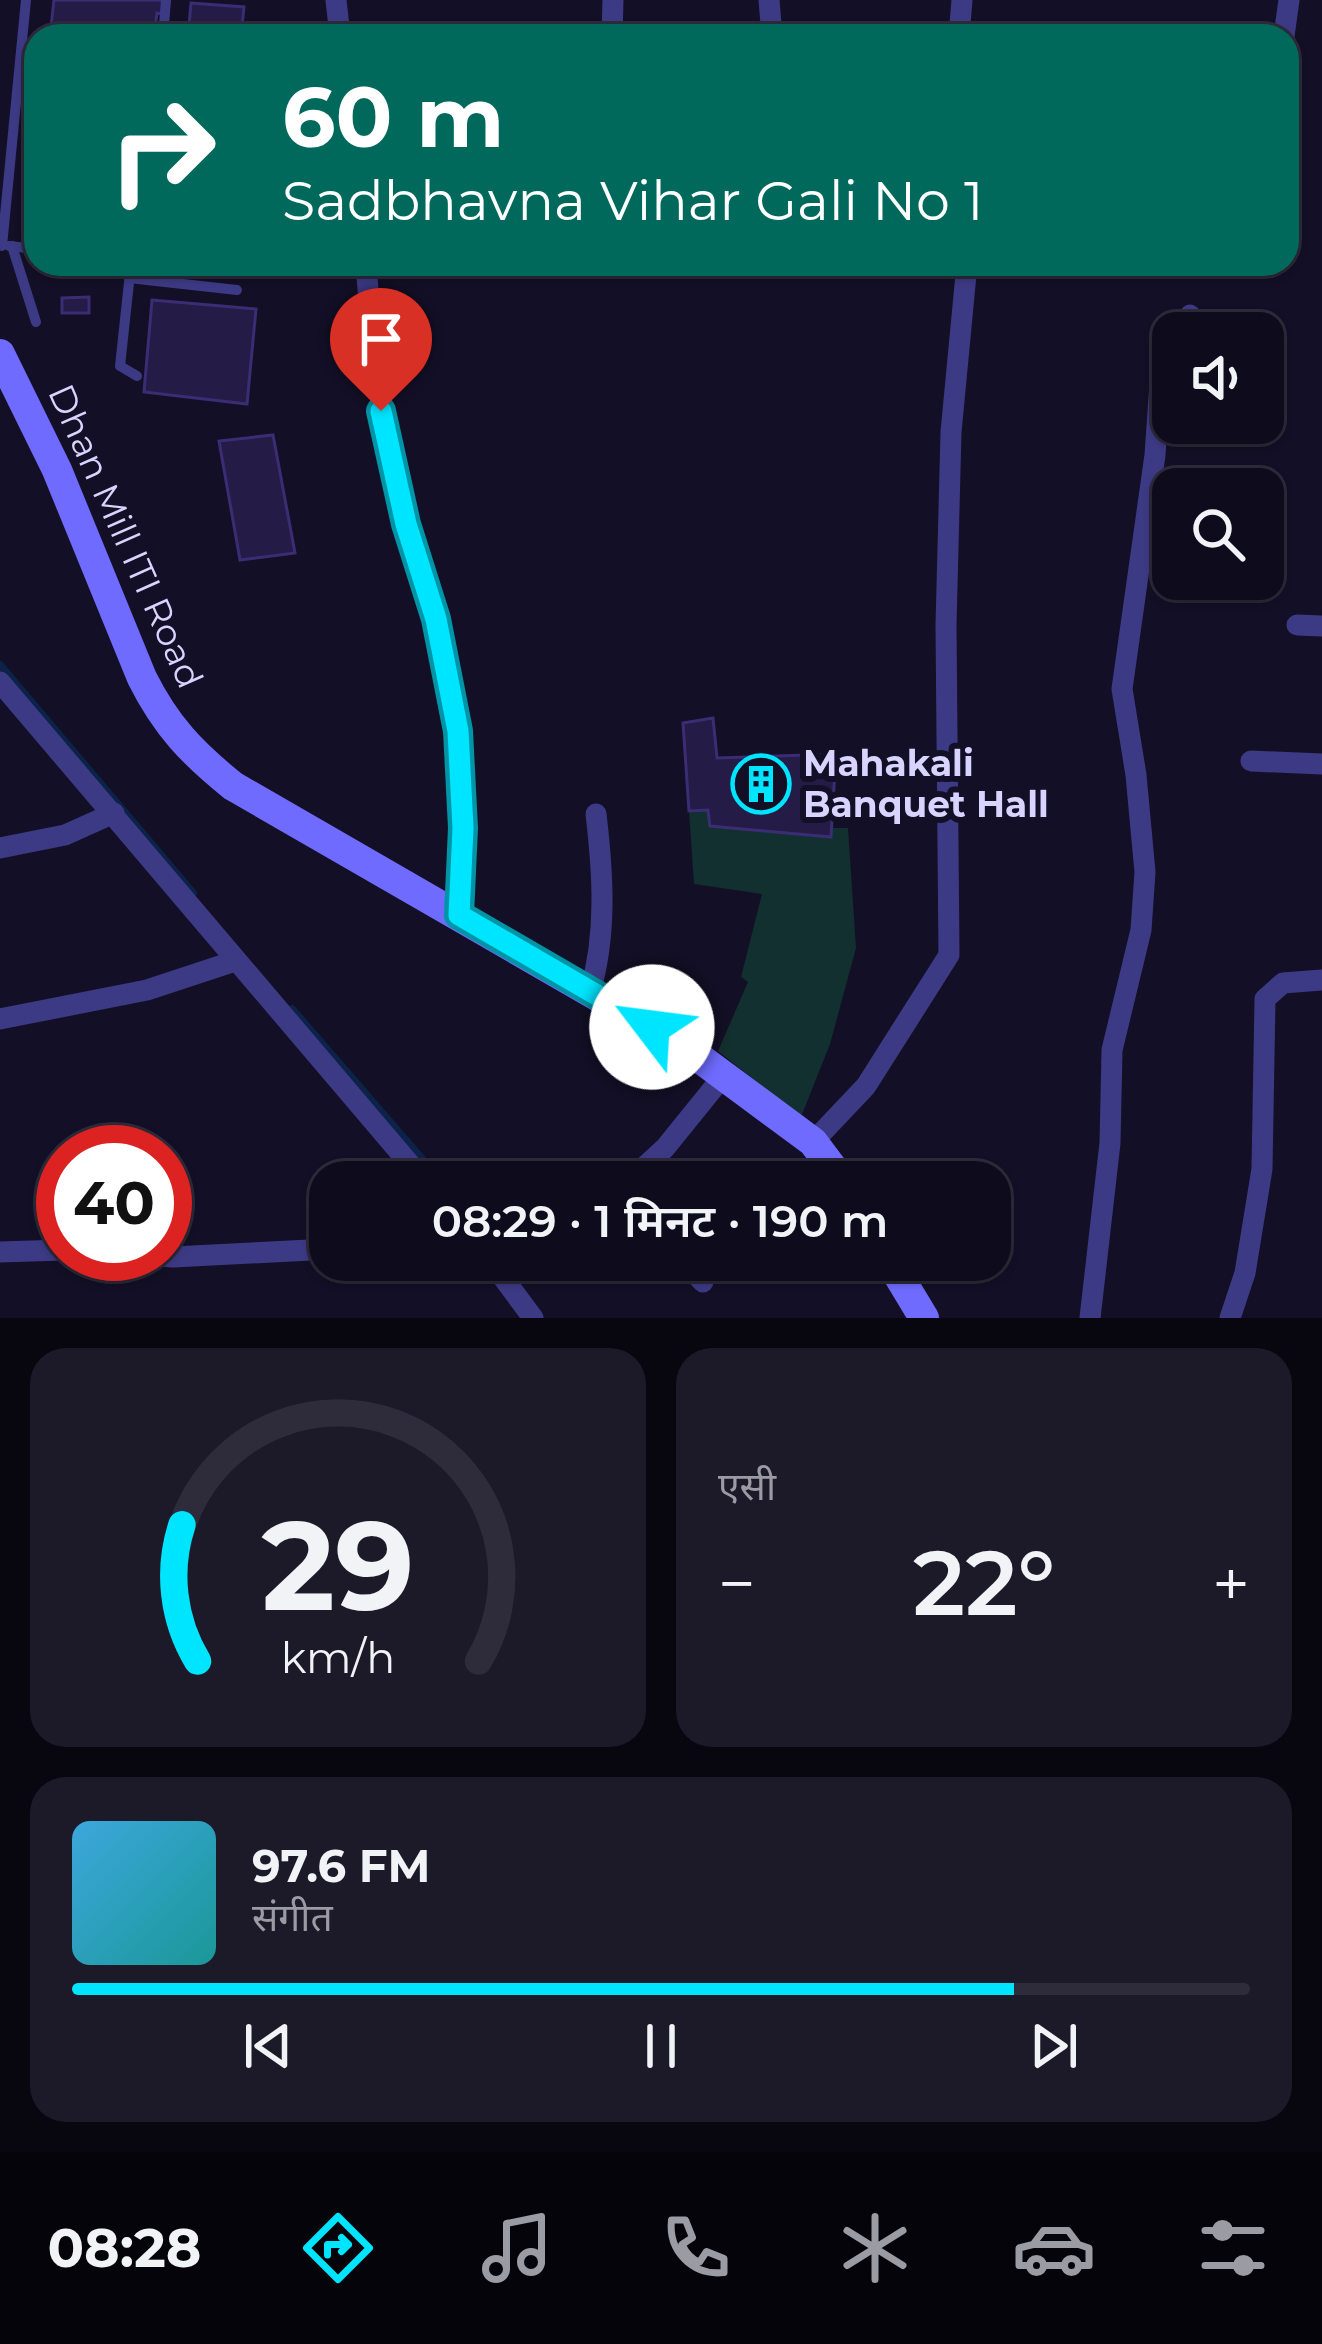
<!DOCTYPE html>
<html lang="hi">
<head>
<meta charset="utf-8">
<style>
	:root { --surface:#0e0b1c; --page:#1c1929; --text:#f1f3f6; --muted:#9b9ba3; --line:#2e2b3b; --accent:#00e5ff }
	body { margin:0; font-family:Montserrat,"Noto Sans Devanagari",sans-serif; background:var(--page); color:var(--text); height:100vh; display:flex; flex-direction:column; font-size:45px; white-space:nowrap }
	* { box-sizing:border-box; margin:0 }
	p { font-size:39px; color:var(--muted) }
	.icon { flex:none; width:66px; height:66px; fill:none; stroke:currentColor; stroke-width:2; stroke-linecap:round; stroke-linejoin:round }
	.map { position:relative; height:1318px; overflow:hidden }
	.panel { display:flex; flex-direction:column; gap:30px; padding:30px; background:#08060f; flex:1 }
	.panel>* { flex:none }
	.guide { position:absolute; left:24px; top:24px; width:1275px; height:252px; border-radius:36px; box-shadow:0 3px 9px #0004,0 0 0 3px var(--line); background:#00695c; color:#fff; overflow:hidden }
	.tools { position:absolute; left:1152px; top:312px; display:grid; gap:24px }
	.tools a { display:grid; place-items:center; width:132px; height:132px; border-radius:24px; background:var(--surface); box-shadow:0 3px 9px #0004,0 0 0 3px var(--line); font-size:60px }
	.speed { position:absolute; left:36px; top:1125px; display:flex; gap:24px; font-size:60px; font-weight:700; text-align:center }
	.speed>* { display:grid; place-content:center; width:156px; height:156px; border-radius:50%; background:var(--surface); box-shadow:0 3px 9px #0004,0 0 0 3px var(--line); line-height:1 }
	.speed .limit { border:18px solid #d22; background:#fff; color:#111 }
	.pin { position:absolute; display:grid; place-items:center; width:102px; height:102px; color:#fff; margin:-123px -51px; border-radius:50% 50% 50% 0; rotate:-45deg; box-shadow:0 0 12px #0007 }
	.pin .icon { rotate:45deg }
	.me { position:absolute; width:132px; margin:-66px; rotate:300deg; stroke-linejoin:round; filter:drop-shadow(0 0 9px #0008) }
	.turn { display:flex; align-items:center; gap:42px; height:252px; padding:0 60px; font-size:54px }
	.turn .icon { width:156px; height:156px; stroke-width:2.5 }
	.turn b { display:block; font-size:84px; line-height:102px }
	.big { font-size:90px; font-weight:600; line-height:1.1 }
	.panel .widget { flex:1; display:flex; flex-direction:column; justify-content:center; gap:18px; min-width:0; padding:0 42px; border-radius:36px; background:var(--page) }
	.panel .dial { align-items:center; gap:0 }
	.dial svg { height:312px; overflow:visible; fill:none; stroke:var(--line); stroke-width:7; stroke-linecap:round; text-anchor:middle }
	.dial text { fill:var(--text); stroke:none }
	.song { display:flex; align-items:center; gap:36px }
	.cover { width:144px; height:144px; border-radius:18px; background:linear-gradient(135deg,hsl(200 70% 55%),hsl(180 70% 35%)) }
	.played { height:12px; border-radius:6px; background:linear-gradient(90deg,var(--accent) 80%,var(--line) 80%) }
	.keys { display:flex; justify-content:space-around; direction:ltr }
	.heat { display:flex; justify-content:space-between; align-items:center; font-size:66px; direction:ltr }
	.panel .tiles { flex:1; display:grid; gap:30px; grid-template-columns:1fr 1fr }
	.widget:last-child { grid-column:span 2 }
	.trip { position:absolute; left:309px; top:1161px; width:702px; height:120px; border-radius:36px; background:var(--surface); box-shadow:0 3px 9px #0004,0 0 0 3px var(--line); font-weight:600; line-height:120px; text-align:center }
	.dock { display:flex; height:192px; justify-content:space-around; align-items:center; background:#06040b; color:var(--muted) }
	.dock .icon { width:84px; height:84px }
	.dock .selected { color:var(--accent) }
	.dock b { font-size:54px; color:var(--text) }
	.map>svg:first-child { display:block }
</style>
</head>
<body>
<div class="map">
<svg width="1322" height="1318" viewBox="0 0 1322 1318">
	<rect width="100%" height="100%" fill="#130f26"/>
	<!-- green -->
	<polygon fill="#12302f" points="708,810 711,826 831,837 832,828 848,828 856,948 830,1044 801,1117 718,1051 748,982 741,977 762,894 694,884 689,811"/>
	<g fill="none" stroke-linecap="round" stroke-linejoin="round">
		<!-- stream -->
		<g stroke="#0c2248" stroke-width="8">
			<polyline points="0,665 193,893"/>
			<polyline points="292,1009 442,1182"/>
		</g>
	</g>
	<!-- building -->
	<g fill="#241b47" stroke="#3b2d73" stroke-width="3">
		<polygon points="54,0 169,0 168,15 157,13 154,36 50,36"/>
		<polygon points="191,3 244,7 241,36 188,36"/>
		<polygon points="36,142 36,225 25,224"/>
		<polygon points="89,297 89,313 62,313 62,298"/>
		<polygon points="152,300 256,309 247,404 144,392"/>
		<polygon points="273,435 295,553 240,560 219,441"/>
		<polygon points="713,718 717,758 836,754 831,837 710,826 708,810 689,811 683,723"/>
	</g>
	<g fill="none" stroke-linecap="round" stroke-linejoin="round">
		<!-- lane -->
		<g stroke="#3d3a85" stroke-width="10">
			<polyline points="163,36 166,0"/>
			<polyline points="2,246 26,0"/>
			<polyline points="9,246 36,249"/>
			<polyline points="12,246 36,322"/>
			<polyline points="131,264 120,366 137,376"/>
			<polyline points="129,278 237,290"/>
		</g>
		<!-- street -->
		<g stroke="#3d3a85" stroke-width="21">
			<polyline points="336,0 340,36"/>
			<polyline points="769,0 772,36"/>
			<polyline points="612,36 613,0"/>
			<polyline points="959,36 962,0"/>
			<polyline points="1284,36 1289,0"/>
			<path d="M366,264c6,86 18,170 38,254 18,71 45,139 54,213 7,61 4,123 1,184"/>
			<polyline points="1182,333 1190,315"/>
			<polyline points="1297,625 1322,626"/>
			<polyline points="0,682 425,1182"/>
			<polyline points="1251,761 1322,764"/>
			<polyline points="0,848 65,835 114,813"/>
			<path d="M590,992c17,-58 13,-119 6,-178"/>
			<polyline points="0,1019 147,990 235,961"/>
			<polyline points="813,1142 866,1086 949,955 946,625 951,432 967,264"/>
			<polyline points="628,1182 665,1148 724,1075"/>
			<polyline points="0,1252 63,1250"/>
			<polyline points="138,1254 173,1257 330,1249"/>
			<polyline points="490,1260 533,1318"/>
			<polyline points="682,1260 703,1282"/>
			<polyline points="1090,1318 1110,1143 1112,1050 1141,930 1145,872 1136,775 1122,689 1155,455 1160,383 1173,354"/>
			<polyline points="1230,1318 1245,1273 1262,1169 1265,999 1283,983 1322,980"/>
		</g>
		<!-- secondary -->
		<g stroke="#6f6bff" stroke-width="30">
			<path d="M0,354l57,116 85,208c24,48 50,75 91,108l449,259 131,97 30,40"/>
			<polyline points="889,1260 924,1318"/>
		</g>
	</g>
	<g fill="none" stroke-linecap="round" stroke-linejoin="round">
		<!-- route casing -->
		<g stroke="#0095a6" stroke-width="30">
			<polyline id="route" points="381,411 406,524 436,619 458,731 463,828 459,915 652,1027"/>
		</g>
		<!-- route -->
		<use href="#route" stroke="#00e5ff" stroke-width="21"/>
	</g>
	<!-- icons -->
	<defs>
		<g id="building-ring" transform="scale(3)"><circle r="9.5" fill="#130f26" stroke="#00e5ff" stroke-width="1.5"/><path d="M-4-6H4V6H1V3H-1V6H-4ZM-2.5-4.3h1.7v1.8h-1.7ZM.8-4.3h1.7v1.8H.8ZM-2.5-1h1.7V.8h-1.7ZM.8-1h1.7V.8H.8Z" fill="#00e5ff"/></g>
	</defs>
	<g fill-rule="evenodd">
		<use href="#building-ring" x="761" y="784"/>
	</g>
	<g text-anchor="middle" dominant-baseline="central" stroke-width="12" stroke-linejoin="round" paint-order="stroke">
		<!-- street labels -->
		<g font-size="36" fill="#d9d4ff" stroke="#130f26">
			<text transform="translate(126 536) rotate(66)">Dhan Mill ITI Road</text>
		</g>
		<!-- poi labels -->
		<g font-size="36" font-weight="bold" fill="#d9d4ff" stroke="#130f26" text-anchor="start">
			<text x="803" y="763">Mahakali<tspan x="803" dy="41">Banquet Hall</tspan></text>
		</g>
	</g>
</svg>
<div class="tools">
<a><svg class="icon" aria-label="sound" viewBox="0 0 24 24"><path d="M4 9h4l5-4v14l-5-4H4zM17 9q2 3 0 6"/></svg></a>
<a><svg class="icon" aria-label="search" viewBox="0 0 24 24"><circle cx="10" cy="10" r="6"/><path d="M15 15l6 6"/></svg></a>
</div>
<div class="speed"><div class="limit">40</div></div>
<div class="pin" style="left:381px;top:411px;background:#d93025"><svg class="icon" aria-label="arrive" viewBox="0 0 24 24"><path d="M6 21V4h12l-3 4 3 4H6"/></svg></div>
<svg class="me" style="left:652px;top:1027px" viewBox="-20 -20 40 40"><circle r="19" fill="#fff"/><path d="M0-13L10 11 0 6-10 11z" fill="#00e5ff"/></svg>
<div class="trip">08:29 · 1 मिनट · 190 m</div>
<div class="guide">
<div class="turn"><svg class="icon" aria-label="right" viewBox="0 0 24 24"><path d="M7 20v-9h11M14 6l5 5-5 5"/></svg><div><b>60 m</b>Sadbhavna Vihar Gali No 1</div></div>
</div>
</div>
<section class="panel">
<div class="tiles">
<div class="widget dial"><svg viewBox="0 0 100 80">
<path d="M14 69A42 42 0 1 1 86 69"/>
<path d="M14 69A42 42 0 0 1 10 34" stroke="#00e5ff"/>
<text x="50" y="56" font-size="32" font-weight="700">29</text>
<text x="50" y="72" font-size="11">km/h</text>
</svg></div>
<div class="widget"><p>एसी</p>
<div class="heat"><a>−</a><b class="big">22°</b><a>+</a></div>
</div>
<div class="widget">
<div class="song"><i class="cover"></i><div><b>97.6 FM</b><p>संगीत</p></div></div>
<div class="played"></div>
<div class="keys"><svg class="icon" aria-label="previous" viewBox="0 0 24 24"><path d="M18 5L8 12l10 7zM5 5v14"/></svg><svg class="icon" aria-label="pause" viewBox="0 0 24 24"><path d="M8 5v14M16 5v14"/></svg><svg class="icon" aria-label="next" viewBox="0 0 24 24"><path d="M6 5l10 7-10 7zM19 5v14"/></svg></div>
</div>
</div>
</section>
<nav class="dock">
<b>08:28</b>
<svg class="icon selected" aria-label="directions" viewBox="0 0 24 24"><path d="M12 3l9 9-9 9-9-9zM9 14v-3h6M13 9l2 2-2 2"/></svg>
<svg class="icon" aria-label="music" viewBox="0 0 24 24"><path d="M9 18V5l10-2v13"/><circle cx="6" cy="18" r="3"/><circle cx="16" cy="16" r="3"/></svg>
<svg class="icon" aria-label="phone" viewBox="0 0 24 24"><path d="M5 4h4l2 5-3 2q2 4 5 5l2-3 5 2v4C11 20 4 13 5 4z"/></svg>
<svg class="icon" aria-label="climate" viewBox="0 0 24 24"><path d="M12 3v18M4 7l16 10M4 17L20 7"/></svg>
<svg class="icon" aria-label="car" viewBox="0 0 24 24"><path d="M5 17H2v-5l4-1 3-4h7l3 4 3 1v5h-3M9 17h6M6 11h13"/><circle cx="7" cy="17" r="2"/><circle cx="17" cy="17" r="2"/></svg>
<svg class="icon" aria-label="filters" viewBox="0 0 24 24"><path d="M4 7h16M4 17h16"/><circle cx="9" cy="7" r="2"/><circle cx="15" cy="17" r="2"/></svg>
</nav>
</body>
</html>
